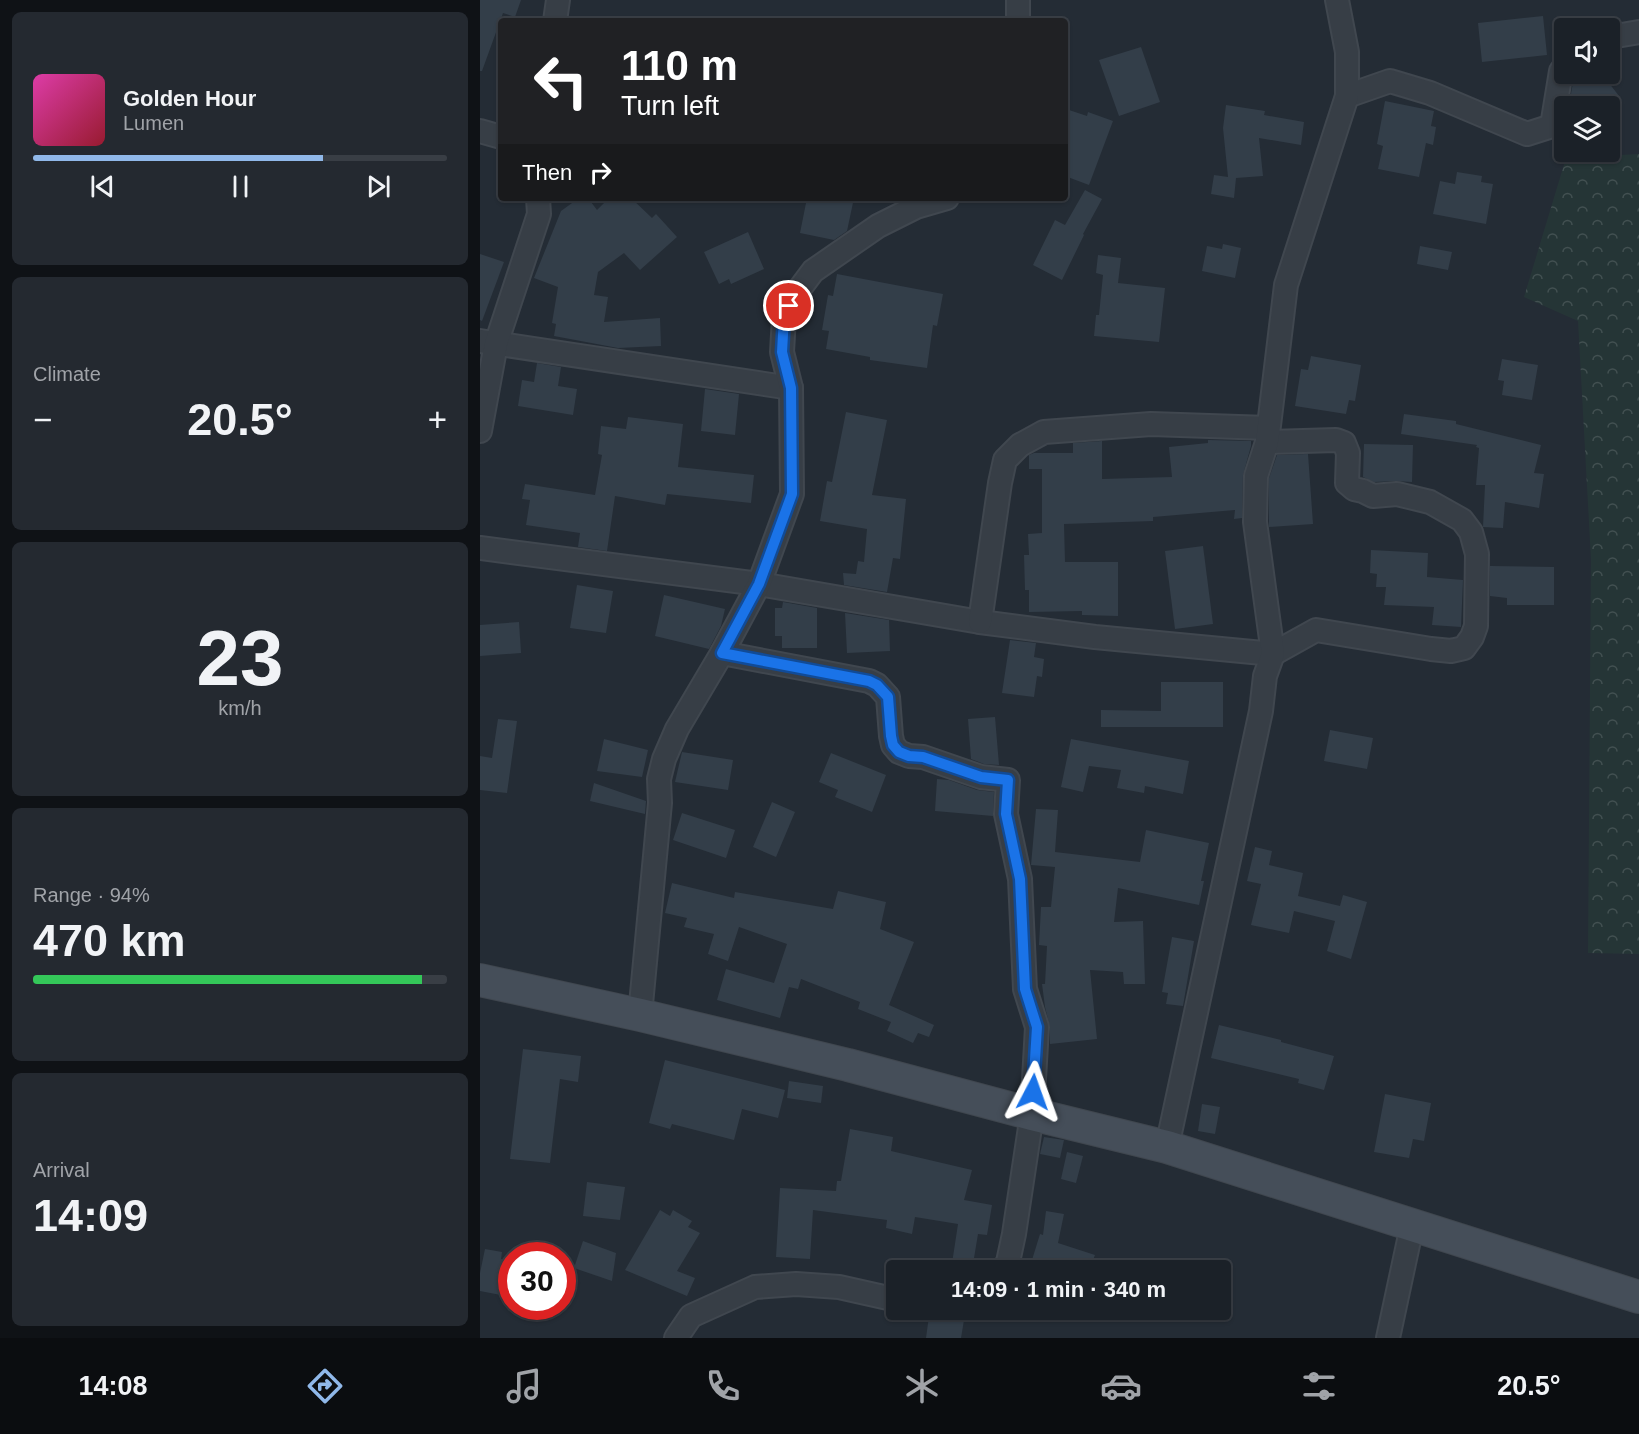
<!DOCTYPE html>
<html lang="en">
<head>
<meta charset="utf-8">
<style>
	:root { --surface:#1b2128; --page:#242930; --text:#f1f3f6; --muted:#a0a3a8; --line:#393e45; --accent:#90b8e9 }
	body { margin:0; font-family:Arial,sans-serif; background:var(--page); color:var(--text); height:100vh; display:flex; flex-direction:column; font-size:22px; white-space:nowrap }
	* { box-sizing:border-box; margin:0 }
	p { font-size:20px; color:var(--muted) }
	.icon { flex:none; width:33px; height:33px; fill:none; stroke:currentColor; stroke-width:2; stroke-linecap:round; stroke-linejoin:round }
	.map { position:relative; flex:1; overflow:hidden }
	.drawer { display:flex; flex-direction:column; gap:12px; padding:12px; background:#0f1216; width:480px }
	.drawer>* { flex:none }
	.hud { position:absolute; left:18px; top:18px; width:570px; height:183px; border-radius:6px; box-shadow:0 2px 4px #0004,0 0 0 2px var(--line); background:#202124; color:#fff; overflow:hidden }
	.buttons { position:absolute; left:1074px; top:18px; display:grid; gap:12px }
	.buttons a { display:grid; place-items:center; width:66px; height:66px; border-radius:6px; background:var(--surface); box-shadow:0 2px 4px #0004,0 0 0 2px var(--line); font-size:30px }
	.speed { position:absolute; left:18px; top:1242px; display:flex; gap:12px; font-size:30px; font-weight:700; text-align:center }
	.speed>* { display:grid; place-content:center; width:78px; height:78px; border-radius:50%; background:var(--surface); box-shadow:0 2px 4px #0004,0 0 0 2px var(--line); line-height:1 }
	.speed .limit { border:9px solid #d22; background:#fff; color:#111 }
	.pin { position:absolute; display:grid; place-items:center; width:51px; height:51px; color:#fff; margin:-26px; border:3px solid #fff; border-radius:50%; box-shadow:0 2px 6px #0007 }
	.me { position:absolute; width:66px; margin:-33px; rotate:4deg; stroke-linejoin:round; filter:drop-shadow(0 0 4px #0008) }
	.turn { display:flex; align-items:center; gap:21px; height:126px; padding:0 24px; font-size:27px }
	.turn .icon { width:78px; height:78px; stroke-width:2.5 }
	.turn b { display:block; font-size:42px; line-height:51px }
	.then { display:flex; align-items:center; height:57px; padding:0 24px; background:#0003; gap:12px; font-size:22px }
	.big { font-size:45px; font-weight:600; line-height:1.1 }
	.drawer .tile { flex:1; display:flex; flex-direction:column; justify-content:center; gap:9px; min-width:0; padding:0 21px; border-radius:9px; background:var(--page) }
	.drawer .dial { align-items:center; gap:0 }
	.dial b { font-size:78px; line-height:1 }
	.song { display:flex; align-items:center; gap:18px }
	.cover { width:72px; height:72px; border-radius:9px; background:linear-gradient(135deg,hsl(320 70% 55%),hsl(350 70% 35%)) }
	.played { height:6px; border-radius:3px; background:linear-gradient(90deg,var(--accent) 70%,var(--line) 70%) }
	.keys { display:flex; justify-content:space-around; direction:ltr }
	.heat { display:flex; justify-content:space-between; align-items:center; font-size:33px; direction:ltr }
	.charge { height:9px; border-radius:4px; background:linear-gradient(90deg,#34c759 94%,var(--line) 0) }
	.trip { position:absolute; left:406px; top:1260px; width:345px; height:60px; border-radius:6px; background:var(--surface); box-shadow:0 2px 4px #0004,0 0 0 2px var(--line); font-weight:600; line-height:60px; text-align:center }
	.tab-bar { display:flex; height:96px; justify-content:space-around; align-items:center; background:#0b0d10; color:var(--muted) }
	.tab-bar .icon { width:42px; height:42px }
	.tab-bar .selected { color:var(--accent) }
	.tab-bar b { font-size:27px; color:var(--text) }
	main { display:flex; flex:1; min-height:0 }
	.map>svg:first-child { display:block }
</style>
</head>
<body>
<main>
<section class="drawer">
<div class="tile">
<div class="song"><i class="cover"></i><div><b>Golden Hour</b><p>Lumen</p></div></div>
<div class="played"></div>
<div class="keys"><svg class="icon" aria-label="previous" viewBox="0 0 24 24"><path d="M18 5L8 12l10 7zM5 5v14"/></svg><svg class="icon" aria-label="pause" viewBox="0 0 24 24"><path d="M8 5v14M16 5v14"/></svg><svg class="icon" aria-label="next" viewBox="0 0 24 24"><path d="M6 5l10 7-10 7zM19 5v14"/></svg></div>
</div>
<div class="tile"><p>Climate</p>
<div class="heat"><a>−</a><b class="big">20.5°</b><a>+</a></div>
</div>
<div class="tile dial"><b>23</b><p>km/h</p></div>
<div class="tile"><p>Range · 94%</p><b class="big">470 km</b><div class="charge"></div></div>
<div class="tile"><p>Arrival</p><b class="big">14:09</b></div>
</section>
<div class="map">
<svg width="1159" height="1338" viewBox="0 0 1159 1338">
	<defs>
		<pattern id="forest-crowns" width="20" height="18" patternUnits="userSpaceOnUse" patternTransform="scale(1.5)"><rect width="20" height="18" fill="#253536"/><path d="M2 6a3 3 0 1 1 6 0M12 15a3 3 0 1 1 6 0" fill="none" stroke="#425051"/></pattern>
	</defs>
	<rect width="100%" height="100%" fill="#242c35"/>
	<!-- forest -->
	<polygon fill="url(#forest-crowns)" points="1159,154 1159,954 1108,953 1111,559 1098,321 1044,297 1086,158"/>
	<!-- building -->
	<g fill="#333e49">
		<polygon points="0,0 41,0 35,17 23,13 2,71 0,71"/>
		<polygon points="1063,16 1067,55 1002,62 998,23"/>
		<polygon points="661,47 680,102 639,116 619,60"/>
		<polygon points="1104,74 1122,74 1139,96 1125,106 1101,106 1091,94 1093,82"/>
		<polygon points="905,101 954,111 951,126 956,127 953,145 946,143 939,177 898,169 903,146 897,144"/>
		<polygon points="746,105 785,111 784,115 824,122 821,145 779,138 783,176 756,178 754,198 731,194 734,175 748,177 743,128"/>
		<polygon points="589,110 607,116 608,112 633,121 609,185 585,176 585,120"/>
		<polygon points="977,172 1002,176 1001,182 1013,184 1006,224 953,214 960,181 975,184"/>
		<polygon points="605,190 622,199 603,234 604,235 582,280 553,265 575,220 585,225"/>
		<polygon points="99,198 108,198 117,210 129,198 151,198 172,218 176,214 197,237 160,270 144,253 118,272 114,295 128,297 124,322 180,318 181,346 138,348 74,336 76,324 72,323 78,287 54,278 81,211"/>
		<polygon points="327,198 374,198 367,231 354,240 320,233"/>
		<polygon points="268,232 284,269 251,284 249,279 239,284 224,252"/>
		<polygon points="743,244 761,248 755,278 722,271 727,246 742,249"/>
		<polygon points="940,246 972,252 968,270 937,264"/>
		<polygon points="0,254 24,262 2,321 0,320"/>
		<polygon points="618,255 641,258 638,283 685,288 679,342 614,336 616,315 619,315 623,275 616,273"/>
		<polygon points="357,274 463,294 457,326 453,325 447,368 390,360 390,357 346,349 349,331 342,330 348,295 353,296"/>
		<polygon points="831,356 881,365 875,401 869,400 866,414 815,406 821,369 828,370"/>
		<polygon points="1022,359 1058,365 1052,400 1022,395 1024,381 1018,380"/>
		<polygon points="57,363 81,367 78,386 97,389 93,415 38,406 42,380 54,382"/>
		<polygon points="225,389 259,394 255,435 221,431"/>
		<polygon points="366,412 407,420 392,495 426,499 420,559 413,558 407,592 364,585 363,573 376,574 378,561 384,562 387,529 340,521 347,481 352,482"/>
		<polygon points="924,414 976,421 976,424 1061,445 1054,473 1064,474 1059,508 1025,502 1023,528 1003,527 1005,485 996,485 999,448 996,447 997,445 921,434"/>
		<polygon points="148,417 203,424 198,467 274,475 271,503 187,494 185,505 135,496 127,551 98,547 100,533 46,525 50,500 42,499 45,484 115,495 122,455 118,454 121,426 146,429"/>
		<polygon points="728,440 771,441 771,446 763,475 762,518 754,519 755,510 673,517 673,521 584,524 585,562 638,562 638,616 602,615 602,611 549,612 549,590 545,590 544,555 549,555 548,534 562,533 562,469 549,469 549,455 554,453 593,453 593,443 622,441 622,479 692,477 689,447 728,443"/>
		<polygon points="884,444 933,445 932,482 916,481 894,482 883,477"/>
		<polygon points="828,454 833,524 789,527 789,478 797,455"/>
		<polygon points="723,546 733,624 695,629 685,551"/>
		<polygon points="891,550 948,553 947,577 983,580 981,627 952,625 954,607 904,605 906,587 896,587 897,574 890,573"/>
		<polygon points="1010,566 1074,567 1074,605 1027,605 1027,598 1010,596"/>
		<polygon points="97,585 133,591 126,633 90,628"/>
		<polygon points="184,595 245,609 241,626 229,649 175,636"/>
		<polygon points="303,602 337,608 337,648 302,648 302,636 295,636 295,608 302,608"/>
		<polygon points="365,613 409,620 410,651 367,653"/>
		<polygon points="39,622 41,653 0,656 0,625"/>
		<polygon points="530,640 556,643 554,657 564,659 562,677 557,676 554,697 522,693"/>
		<polygon points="681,682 743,682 743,727 621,727 621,710 681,711"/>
		<polygon points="515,717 519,765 504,764 491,759 488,719"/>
		<polygon points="18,719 37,721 27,793 0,790 0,756 12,758"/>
		<polygon points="850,730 893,738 887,769 844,761"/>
		<polygon points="124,739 168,750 162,777 117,771"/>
		<polygon points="591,739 709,761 703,794 665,786 664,793 637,788 641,770 609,766 603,792 581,787"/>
		<polygon points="202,752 253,760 248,790 195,782"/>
		<polygon points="351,753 406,775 392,812 355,797 358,790 339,782"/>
		<polygon points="457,779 469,780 497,790 514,792 513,816 455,811"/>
		<polygon points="114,783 166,801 165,814 110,801"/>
		<polygon points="292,802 315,812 296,857 273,847"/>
		<polygon points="556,809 578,810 575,852 660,862 666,830 729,843 721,881 724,881 719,905 638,888 634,922 663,921 665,984 644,984 643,972 610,970 617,1039 570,1044 570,1027 565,1007 562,984 565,984 567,946 559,945 561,907 571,907 575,867 551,865"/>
		<polygon points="202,813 255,830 246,858 193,840"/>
		<polygon points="775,847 792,851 789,865 823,873 818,896 860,906 863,895 887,902 871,959 847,951 855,921 814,911 809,933 771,925 781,884 767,881"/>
		<polygon points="192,883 254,898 255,892 353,909 358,891 406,902 400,929 434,942 409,1005 454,1025 449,1037 438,1033 433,1043 407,1031 411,1022 378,1009 380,1002 321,979 318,989 309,987 300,1018 237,1000 246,969 294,983 307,944 259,927 248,961 228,954 234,934 204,927 207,918 185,913"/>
		<polygon points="692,937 714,941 703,1006 686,1004 688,993 682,992"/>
		<polygon points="739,1025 801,1040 801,1042 854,1056 844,1090 818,1083 819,1079 731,1058"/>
		<polygon points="43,1049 101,1056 98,1082 80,1079 70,1163 30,1159"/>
		<polygon points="185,1060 305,1090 298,1118 262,1109 254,1140 192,1124 190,1129 169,1123"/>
		<polygon points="309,1081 343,1086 341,1103 307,1098"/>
		<polygon points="905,1094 951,1103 944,1141 933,1139 929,1158 894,1152"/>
		<polygon points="722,1104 740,1107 735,1134 718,1131"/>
		<polygon points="370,1129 413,1137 411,1151 492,1170 484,1200 512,1205 507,1235 498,1234 492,1270 471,1270 478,1224 435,1217 432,1234 406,1228 407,1220 333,1210 330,1259 296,1257 300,1188 356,1191 357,1181 361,1181"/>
		<polygon points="564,1137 584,1140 580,1158 560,1154"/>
		<polygon points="587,1152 603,1156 596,1183 581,1179"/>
		<polygon points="107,1182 145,1187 140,1220 103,1216"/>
		<polygon points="180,1210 190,1216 193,1210 212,1221 208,1227 220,1233 197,1271 215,1278 207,1296 145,1270"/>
		<polygon points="566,1211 584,1214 578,1243 615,1255 609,1270 583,1270 552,1260 560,1234 563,1235"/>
		<polygon points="103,1241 136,1253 132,1281 94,1268"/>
		<polygon points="5,1249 22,1252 21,1259 32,1261 32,1297 0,1291 0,1273"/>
		<polygon points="449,1316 484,1320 481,1338 446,1338"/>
	</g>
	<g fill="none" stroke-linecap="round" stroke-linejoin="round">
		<!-- street casing -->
		<g stroke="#40474f" stroke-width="26">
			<g id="street">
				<polyline points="538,0 538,21"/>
				<polyline points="75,21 78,0"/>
				<polyline points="1130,37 1159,32"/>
				<polyline points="867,96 910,81 950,93 1047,134 1072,126 1081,71 1084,67"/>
				<polyline points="0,131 21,137"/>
				<polyline points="0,341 311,388"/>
				<polyline points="0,431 16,344 59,214 58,198"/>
				<polyline points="0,548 279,584 500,622 615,637 793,654 836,630 951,649 971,651 984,648 992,637 996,626 997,554 991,532 982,520 950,502 917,494 893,496 883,491 874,489 867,483 868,453 864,443 856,440 787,442"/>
				<polyline points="500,622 520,483 525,460 540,445 564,432 671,424 788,428"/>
				<polyline points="242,653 389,681 397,685 408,697 411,736 413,745 419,752 429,756 443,757 501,777 528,780 526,814 540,879 545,989 557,1027 552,1114 534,1234 528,1262 523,1270"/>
				<polyline points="160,1015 180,803 179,779 184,759 197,729 242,653 279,584 312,494 311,388 302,352 304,317 315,295 333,271 398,226 436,207 467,198"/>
				<polyline points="687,1147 781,711 785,676 793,654 775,522 776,476 787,442 806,285 867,96 867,52 857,0"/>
				<polyline points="196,1338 211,1316 275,1287 316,1284 359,1287 417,1300"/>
				<polyline points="908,1338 932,1226"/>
			</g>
		</g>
		<!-- secondary casing -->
		<g stroke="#40474f" stroke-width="34">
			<polyline id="secondary" points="0,980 160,1015 368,1065 552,1114 687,1147 1159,1297"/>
		</g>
		<!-- street -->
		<use href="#street" stroke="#373e46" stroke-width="22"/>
		<!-- secondary -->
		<use href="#secondary" stroke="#454e59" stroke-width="32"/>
	</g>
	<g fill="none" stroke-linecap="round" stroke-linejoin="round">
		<!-- route casing -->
		<g stroke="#114b97" stroke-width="15">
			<polyline id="route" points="309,306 304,317 302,352 311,388 312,494 279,584 242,653 389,681 397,685 408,697 411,736 413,745 419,752 429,756 443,757 501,777 528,780 526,814 540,879 545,989 557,1027 553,1092"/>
		</g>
		<!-- route -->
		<use href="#route" stroke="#1a73e8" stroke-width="10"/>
	</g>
</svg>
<div class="buttons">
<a><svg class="icon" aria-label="sound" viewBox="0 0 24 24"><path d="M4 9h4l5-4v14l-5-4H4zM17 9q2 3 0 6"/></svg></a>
<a><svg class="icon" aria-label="layers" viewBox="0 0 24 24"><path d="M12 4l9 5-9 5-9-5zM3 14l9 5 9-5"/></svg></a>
</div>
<div class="speed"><div class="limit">30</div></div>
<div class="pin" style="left:309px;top:306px;background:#d93025"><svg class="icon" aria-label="arrive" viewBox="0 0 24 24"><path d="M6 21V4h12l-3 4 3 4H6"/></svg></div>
<svg class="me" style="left:553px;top:1092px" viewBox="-20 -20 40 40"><path d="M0-17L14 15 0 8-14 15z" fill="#1a73e8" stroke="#fff" stroke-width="4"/></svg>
<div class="trip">14:09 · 1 min · 340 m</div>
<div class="hud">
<div class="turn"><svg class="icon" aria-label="left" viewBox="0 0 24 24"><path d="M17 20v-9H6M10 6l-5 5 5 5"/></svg><div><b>110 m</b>Turn left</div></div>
<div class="then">Then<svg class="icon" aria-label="right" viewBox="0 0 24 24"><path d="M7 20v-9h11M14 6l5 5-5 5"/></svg></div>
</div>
</div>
</main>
<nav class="tab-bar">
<b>14:08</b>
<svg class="icon selected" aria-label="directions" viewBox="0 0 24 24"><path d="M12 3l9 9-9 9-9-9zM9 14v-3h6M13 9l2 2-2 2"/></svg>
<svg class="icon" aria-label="music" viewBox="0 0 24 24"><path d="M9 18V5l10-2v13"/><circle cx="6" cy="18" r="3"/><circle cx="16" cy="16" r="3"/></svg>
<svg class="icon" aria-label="phone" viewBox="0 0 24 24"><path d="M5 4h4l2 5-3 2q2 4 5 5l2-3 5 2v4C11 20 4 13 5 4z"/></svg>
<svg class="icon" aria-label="climate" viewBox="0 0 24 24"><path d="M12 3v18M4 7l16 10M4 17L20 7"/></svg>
<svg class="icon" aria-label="car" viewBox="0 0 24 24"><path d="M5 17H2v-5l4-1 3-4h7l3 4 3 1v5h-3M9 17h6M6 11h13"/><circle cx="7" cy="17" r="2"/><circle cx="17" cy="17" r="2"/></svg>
<svg class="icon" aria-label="filters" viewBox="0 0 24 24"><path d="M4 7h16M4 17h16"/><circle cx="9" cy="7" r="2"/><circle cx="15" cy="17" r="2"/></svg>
<b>20.5°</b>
</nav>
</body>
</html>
